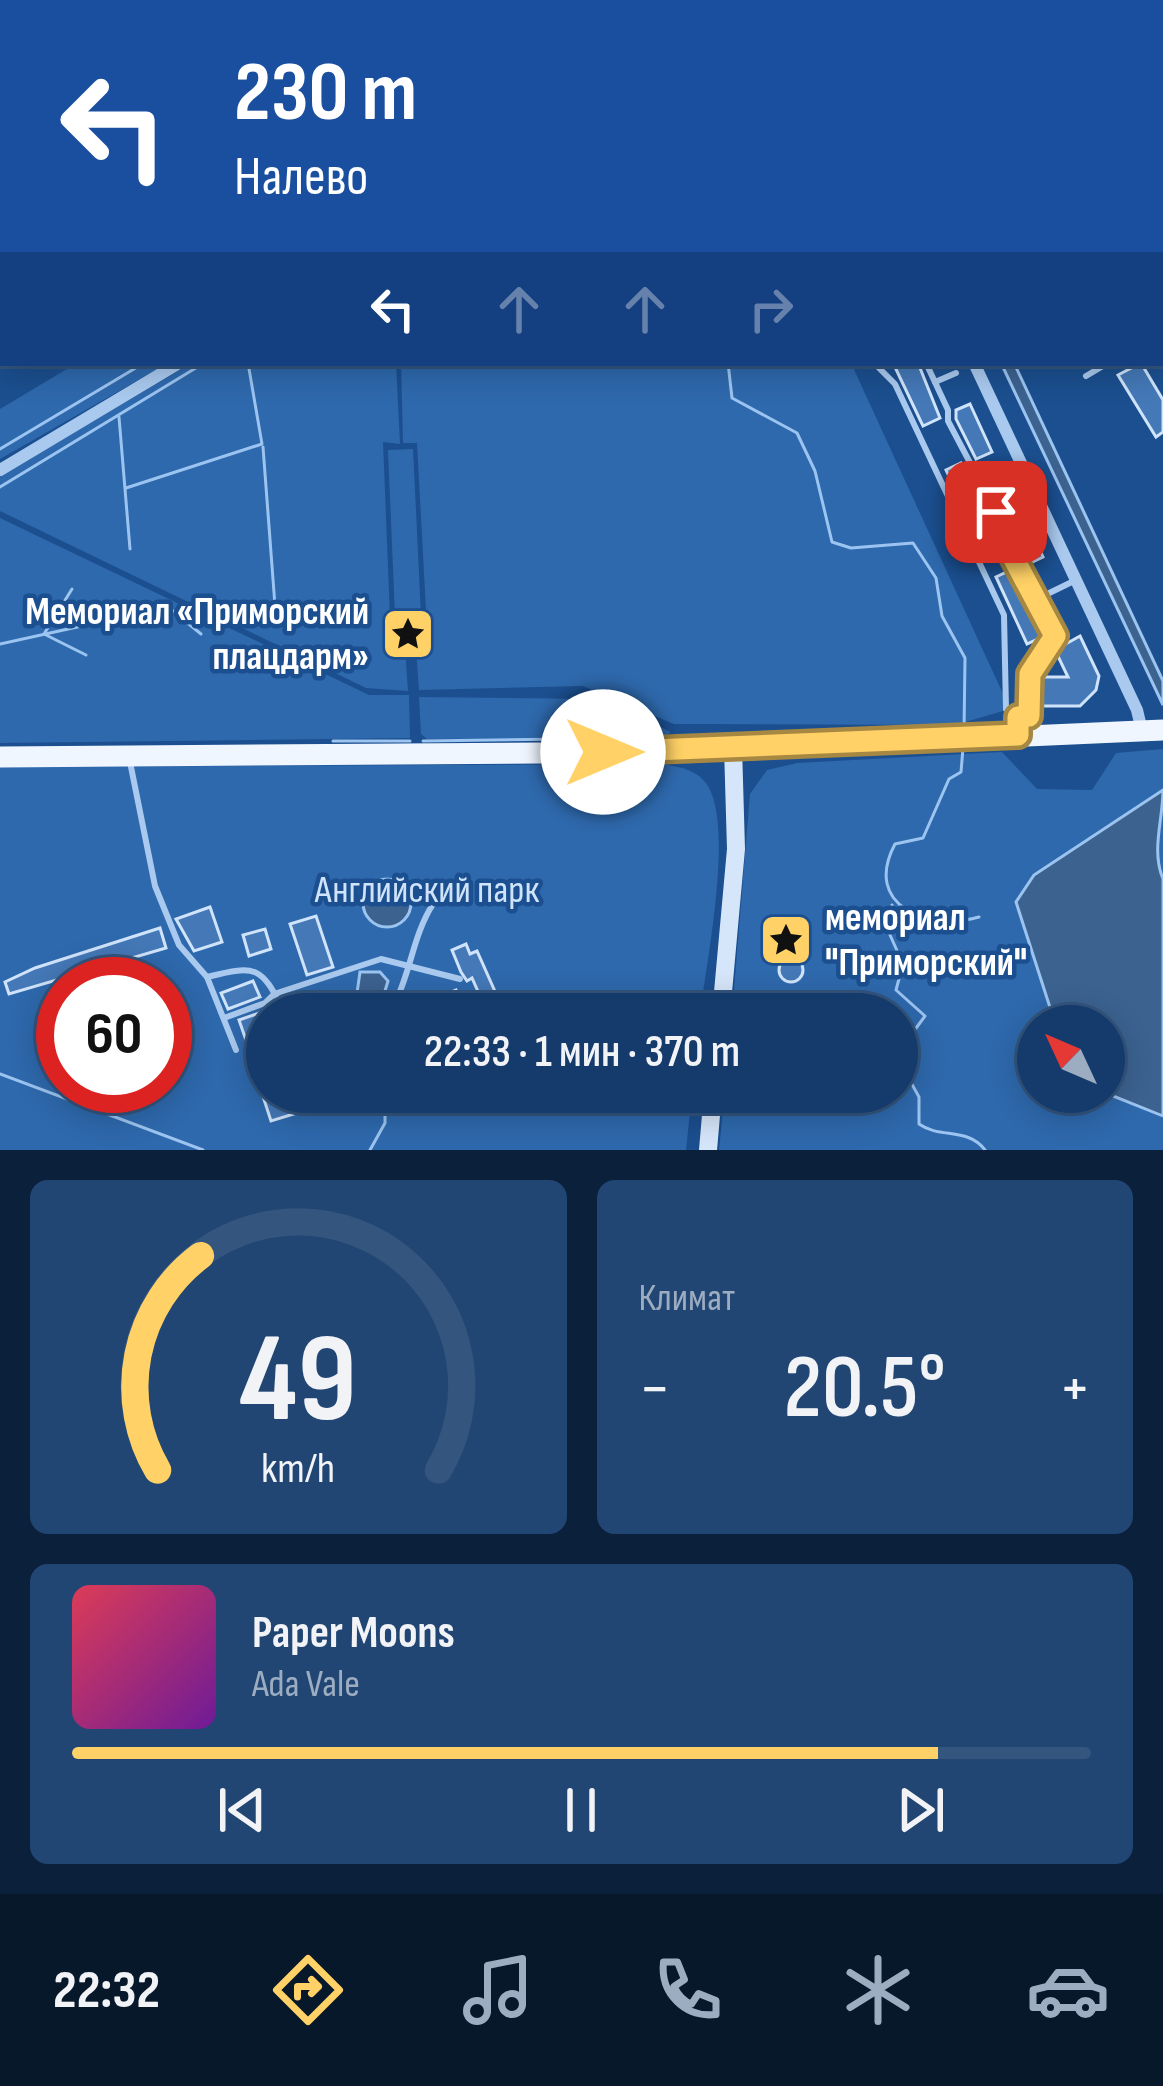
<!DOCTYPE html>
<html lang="ru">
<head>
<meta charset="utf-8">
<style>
	:root { --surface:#143b6b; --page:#214673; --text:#f1f3f6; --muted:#9dadc1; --line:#33557e; --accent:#ffd166 }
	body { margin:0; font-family:"Sofia Sans Condensed",sans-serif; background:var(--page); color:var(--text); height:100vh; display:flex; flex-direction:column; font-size:45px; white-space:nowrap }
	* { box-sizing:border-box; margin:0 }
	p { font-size:39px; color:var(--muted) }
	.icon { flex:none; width:66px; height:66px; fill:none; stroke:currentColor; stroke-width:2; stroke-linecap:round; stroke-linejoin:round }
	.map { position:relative; height:1150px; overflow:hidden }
	.side { display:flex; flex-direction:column; gap:30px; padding:30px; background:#0b203b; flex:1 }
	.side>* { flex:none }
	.hud { position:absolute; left:0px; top:0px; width:1164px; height:366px; box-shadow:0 6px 30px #0003,0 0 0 3px var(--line); background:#1a4fa0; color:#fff; overflow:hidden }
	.needle { width:78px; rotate:314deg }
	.buttons { position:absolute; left:1017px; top:1005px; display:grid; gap:24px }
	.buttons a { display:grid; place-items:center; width:108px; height:108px; border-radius:50%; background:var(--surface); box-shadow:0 6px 30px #0003,0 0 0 3px var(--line); font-size:60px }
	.speed { position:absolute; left:36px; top:957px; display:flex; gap:24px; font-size:60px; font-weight:700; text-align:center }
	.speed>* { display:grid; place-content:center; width:156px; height:156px; border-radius:50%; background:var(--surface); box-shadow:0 6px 30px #0003,0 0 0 3px var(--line); line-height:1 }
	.speed .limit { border:18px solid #d22; background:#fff; color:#111 }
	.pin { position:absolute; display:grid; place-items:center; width:102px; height:102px; color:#fff; margin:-51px; border-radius:24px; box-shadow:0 6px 18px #0006 }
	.me { position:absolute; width:132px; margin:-66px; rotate:90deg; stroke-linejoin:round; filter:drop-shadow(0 0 9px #0008) }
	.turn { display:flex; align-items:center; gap:42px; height:252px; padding:0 36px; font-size:54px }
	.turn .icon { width:156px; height:156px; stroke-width:2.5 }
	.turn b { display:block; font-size:84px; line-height:102px }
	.lanes { display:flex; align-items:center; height:114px; padding:0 36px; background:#0003; justify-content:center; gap:60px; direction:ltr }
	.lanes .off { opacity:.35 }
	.big { font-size:90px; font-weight:600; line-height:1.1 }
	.side .card { flex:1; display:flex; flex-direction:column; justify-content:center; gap:18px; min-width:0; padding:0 42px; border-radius:18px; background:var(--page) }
	.side .dial { align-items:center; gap:0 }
	.dial svg { height:312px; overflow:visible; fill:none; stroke:var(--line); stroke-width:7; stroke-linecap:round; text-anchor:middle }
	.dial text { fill:var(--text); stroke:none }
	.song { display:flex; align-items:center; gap:36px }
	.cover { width:144px; height:144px; border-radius:18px; background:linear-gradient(135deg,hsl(350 70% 55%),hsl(280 70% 35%)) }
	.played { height:12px; border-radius:6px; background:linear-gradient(90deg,var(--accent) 85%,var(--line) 85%) }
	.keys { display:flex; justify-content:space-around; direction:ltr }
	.heat { display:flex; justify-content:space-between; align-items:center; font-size:66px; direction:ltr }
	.side .tiles { flex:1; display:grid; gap:30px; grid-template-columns:1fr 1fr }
	.card:last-child { grid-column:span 2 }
	.trip { position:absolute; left:246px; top:993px; width:672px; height:120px; border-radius:60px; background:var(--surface); box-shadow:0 6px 30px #0003,0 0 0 3px var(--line); font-weight:600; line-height:120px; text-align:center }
	.tab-bar { display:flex; height:192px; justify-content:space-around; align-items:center; background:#08182b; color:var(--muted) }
	.tab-bar .icon { width:84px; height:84px }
	.tab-bar .selected { color:var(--accent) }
	.tab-bar b { font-size:54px; color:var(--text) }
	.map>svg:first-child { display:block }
</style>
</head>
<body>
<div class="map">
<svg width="1163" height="1150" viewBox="0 0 1163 1150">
	<rect width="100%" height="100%" fill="#1b4f8f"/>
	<!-- green -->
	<g fill="#2e69ad" fill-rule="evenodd">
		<polygon points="77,363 168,363 0,459 0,409"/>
		<polygon points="192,363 396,363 400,444 383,442 390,617 386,619 387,649 405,649 408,691 366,688 0,511 0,476"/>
		<polygon points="401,363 851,363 1010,709 955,725 674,724 583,686 419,690 416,649 428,647 417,443 403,443"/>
		<polygon points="413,449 421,615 395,616 388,450"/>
		<polygon points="0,518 369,695 409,695 410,738 0,743"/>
		<polygon points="419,697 599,699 671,732 662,738 427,739 421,734"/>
		<path d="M1163,749v401h-444l6,-58h172v-78h-165l18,-220 17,-24 30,-7 205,-11 35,37 55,1 24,-37zM1038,1026h66v66h-66z"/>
		<path d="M663,764c15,3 32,5 42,18 31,37 1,182 -5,232h-433v78h425l-6,58h-686v-383zM63,984h102v102h-102z"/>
	</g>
	<!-- water -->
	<g fill="#3c6290" stroke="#9cc4f0" stroke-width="3">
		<polygon points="1001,363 1014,363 1163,681 1163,705"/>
		<path d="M1163,790c0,30 -12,60 0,89v237l-60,-24 1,-66h-48l-40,-124 18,-27z"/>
		<circle cx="387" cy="903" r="24"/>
		<polygon points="360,972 380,972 388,981 378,1014 354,1014"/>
	</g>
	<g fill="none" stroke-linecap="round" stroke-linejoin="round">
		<!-- stream -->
		<g stroke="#9cc4f0" stroke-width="3">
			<polyline points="602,0 605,3"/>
			<polyline points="728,363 732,398 797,433 815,471 832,542 851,548 913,543 936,578 942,616 965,658 964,732"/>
			<polyline points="119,417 130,549"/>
			<polyline points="263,447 276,619"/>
			<polyline points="0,449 144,363"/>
			<polyline points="0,487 204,363"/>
			<polyline points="126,488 262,444 248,363"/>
			<polyline points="72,589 44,634 86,655"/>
			<polyline points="0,644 168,607 201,634"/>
			<polyline points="333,741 410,741"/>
			<polyline points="423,741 570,739"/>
			<path d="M963,748l-2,24 -12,7 -26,59 -28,6c-33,62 33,87 84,73"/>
			<path d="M892,905l-6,21 17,38 -7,26 29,26 -17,23 -5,29 16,29v27c21,15 49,3 66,26"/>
			<polyline points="0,1074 203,1150"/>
			<polyline points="370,1150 385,1123 385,1092"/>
		</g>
	</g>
	<!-- building -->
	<g fill="#4478b7" stroke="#cfe3fa" stroke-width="3">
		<polygon points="893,363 918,363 940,418 923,426"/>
		<polygon points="1141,363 1163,400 1163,432 1156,437 1118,375"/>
		<polygon points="970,404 992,452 976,459 956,419 956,410"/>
		<polygon points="961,463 989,514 991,530 977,536 946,470"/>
		<polygon points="1023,512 1043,557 1026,565 1004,520"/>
		<polygon points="1011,570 1046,635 1027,644 996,577"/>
		<polygon points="1080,636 1099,676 1096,690 1080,706 1037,706 1038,677 1068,677 1055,650"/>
		<polygon points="210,907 222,942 194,951 176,919"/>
		<polygon points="316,916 333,967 307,975 290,924"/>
		<polygon points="160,928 166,948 9,994 5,982 35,968"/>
		<polygon points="265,929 271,949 249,956 243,935"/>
		<polygon points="466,944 470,954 477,951 505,1014 488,1014 472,978 467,981 461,972 452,950"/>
		<circle cx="791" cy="970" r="12"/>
		<polygon points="253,981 260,997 228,1009 221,993"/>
		<polygon points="456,990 466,1014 401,1014"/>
		<polygon points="265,1011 267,1039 248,1046 239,1020"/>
		<polygon points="267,1065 267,1092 290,1092 297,1113 271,1121 254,1069"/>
	</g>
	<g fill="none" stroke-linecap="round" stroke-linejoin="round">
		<!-- lane -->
		<g stroke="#a9c9ee" stroke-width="6">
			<polyline points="966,0 968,3"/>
			<polyline points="1161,71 1163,69"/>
			<polyline points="1161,332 1163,331"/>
			<polyline points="1161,362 1163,365"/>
			<polyline points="874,363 895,384 1004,615 1006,709"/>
			<polyline points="926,363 948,410 948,421 996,512 998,529 1055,636 1031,674 1029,716 1018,717"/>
			<polyline points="1086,376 1108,363"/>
			<polyline points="935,382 956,373"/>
			<polyline points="986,490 1007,480"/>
			<polyline points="1037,599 1076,580"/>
			<polyline points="1018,717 1020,679"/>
			<path d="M130,762l25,124 24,59 28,32c54,-14 54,-8 79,37"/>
			<polyline points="207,977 236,1050"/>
			<path d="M393,1007c18,-34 19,-70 40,-103"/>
			<polyline points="224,1018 265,1003 274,994 381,959 460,979"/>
		</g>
		<!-- street -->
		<g stroke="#a9c9ee" stroke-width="12">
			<polyline points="803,0 804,3"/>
			<polyline points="1145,0 1146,3"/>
			<polyline points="86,3 91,0"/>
			<polyline points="785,3 790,0"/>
			<polyline points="1161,27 1163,31"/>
			<polyline points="0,60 3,57"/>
			<polyline points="974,363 1137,710 1142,731"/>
			<polyline points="0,470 179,363"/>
		</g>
		<!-- secondary -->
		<g stroke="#d6e6fa" stroke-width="18">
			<polyline points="721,1014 736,849 733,747"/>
			<polyline points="708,1150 713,1092"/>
		</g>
		<!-- primary -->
		<polyline stroke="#f0f6ff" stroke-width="21" points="0,757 671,752 1163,730"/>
	</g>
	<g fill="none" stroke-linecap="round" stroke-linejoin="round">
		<!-- route casing -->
		<g stroke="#a68842" stroke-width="30">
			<polyline id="route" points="603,752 1018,735 1018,717 1029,716 1030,674 1055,636 998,529 996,512"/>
		</g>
		<!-- route -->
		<use href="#route" stroke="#ffd166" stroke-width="21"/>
	</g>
	<!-- icons -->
	<defs>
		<g id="sight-square" transform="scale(2.7)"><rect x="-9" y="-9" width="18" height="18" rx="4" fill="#ffd166" stroke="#1b4f8f"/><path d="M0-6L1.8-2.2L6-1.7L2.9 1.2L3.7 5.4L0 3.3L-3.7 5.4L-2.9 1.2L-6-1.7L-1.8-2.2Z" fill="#111"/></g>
	</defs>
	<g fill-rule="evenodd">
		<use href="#sight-square" x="408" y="634"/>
		<use href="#sight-square" x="786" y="940"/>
	</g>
	<g text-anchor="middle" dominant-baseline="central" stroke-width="9" stroke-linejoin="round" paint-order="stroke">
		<!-- poi labels -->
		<g font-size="39" font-weight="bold" fill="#fff" stroke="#1b4f8f" text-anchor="end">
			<text x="369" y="612">Мемориал «Приморский<tspan x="369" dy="45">плацдарм»</tspan></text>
			<text x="825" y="918" text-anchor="start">мемориал<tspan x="825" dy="45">"Приморский"</tspan></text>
		</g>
		<!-- park labels -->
		<g font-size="39" fill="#cfe3fa" stroke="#1b4f8f">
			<text x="427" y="890">Английский парк</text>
		</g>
	</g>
</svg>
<div class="buttons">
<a><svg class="needle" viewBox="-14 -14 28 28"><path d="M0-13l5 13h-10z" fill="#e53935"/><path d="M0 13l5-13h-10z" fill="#9dadc1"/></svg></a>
</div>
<div class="speed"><div class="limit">60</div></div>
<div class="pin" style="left:996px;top:512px;background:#d93025"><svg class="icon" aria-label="arrive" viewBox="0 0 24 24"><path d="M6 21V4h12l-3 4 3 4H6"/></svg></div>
<svg class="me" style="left:603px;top:752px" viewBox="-20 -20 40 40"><circle r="19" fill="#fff"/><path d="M0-13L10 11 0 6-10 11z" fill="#ffd166"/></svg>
<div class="trip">22:33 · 1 мин · 370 m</div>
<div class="hud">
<div class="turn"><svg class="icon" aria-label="left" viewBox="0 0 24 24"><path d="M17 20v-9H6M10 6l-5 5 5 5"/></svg><div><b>230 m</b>Налево</div></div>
<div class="lanes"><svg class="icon" aria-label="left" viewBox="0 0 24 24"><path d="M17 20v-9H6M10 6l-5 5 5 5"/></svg><svg class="icon off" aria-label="ahead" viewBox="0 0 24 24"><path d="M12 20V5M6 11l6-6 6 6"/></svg><svg class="icon off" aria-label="ahead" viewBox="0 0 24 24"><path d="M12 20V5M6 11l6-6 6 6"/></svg><svg class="icon off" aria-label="right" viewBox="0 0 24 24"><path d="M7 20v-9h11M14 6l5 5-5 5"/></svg></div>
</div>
</div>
<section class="side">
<div class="tiles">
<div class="card dial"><svg viewBox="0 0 100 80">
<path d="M14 69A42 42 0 1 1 86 69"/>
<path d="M14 69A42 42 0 0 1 25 14" stroke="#ffd166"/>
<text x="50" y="56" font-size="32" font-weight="700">49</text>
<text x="50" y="72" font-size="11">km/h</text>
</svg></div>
<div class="card"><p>Климат</p>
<div class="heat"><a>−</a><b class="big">20.5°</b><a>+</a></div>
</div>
<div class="card">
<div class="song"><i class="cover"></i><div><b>Paper Moons</b><p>Ada Vale</p></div></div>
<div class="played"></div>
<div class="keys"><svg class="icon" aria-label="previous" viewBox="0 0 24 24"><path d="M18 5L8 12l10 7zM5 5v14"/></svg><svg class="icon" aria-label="pause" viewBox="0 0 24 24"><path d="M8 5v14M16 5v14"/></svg><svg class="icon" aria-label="next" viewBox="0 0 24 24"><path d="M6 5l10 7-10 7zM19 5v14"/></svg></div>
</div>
</div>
</section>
<nav class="tab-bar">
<b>22:32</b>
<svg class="icon selected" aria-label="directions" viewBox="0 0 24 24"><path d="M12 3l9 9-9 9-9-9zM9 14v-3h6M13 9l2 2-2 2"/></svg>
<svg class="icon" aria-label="music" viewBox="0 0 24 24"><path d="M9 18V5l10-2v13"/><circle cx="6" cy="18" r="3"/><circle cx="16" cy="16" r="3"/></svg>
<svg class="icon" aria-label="phone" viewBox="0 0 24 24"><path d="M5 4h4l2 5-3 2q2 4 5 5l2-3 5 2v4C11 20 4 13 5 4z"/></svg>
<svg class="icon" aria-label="climate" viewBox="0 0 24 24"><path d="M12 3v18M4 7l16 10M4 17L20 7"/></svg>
<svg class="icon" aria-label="car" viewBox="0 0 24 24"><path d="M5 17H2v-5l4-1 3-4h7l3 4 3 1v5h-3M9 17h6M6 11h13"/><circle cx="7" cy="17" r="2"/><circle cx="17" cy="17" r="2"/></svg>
</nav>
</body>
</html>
